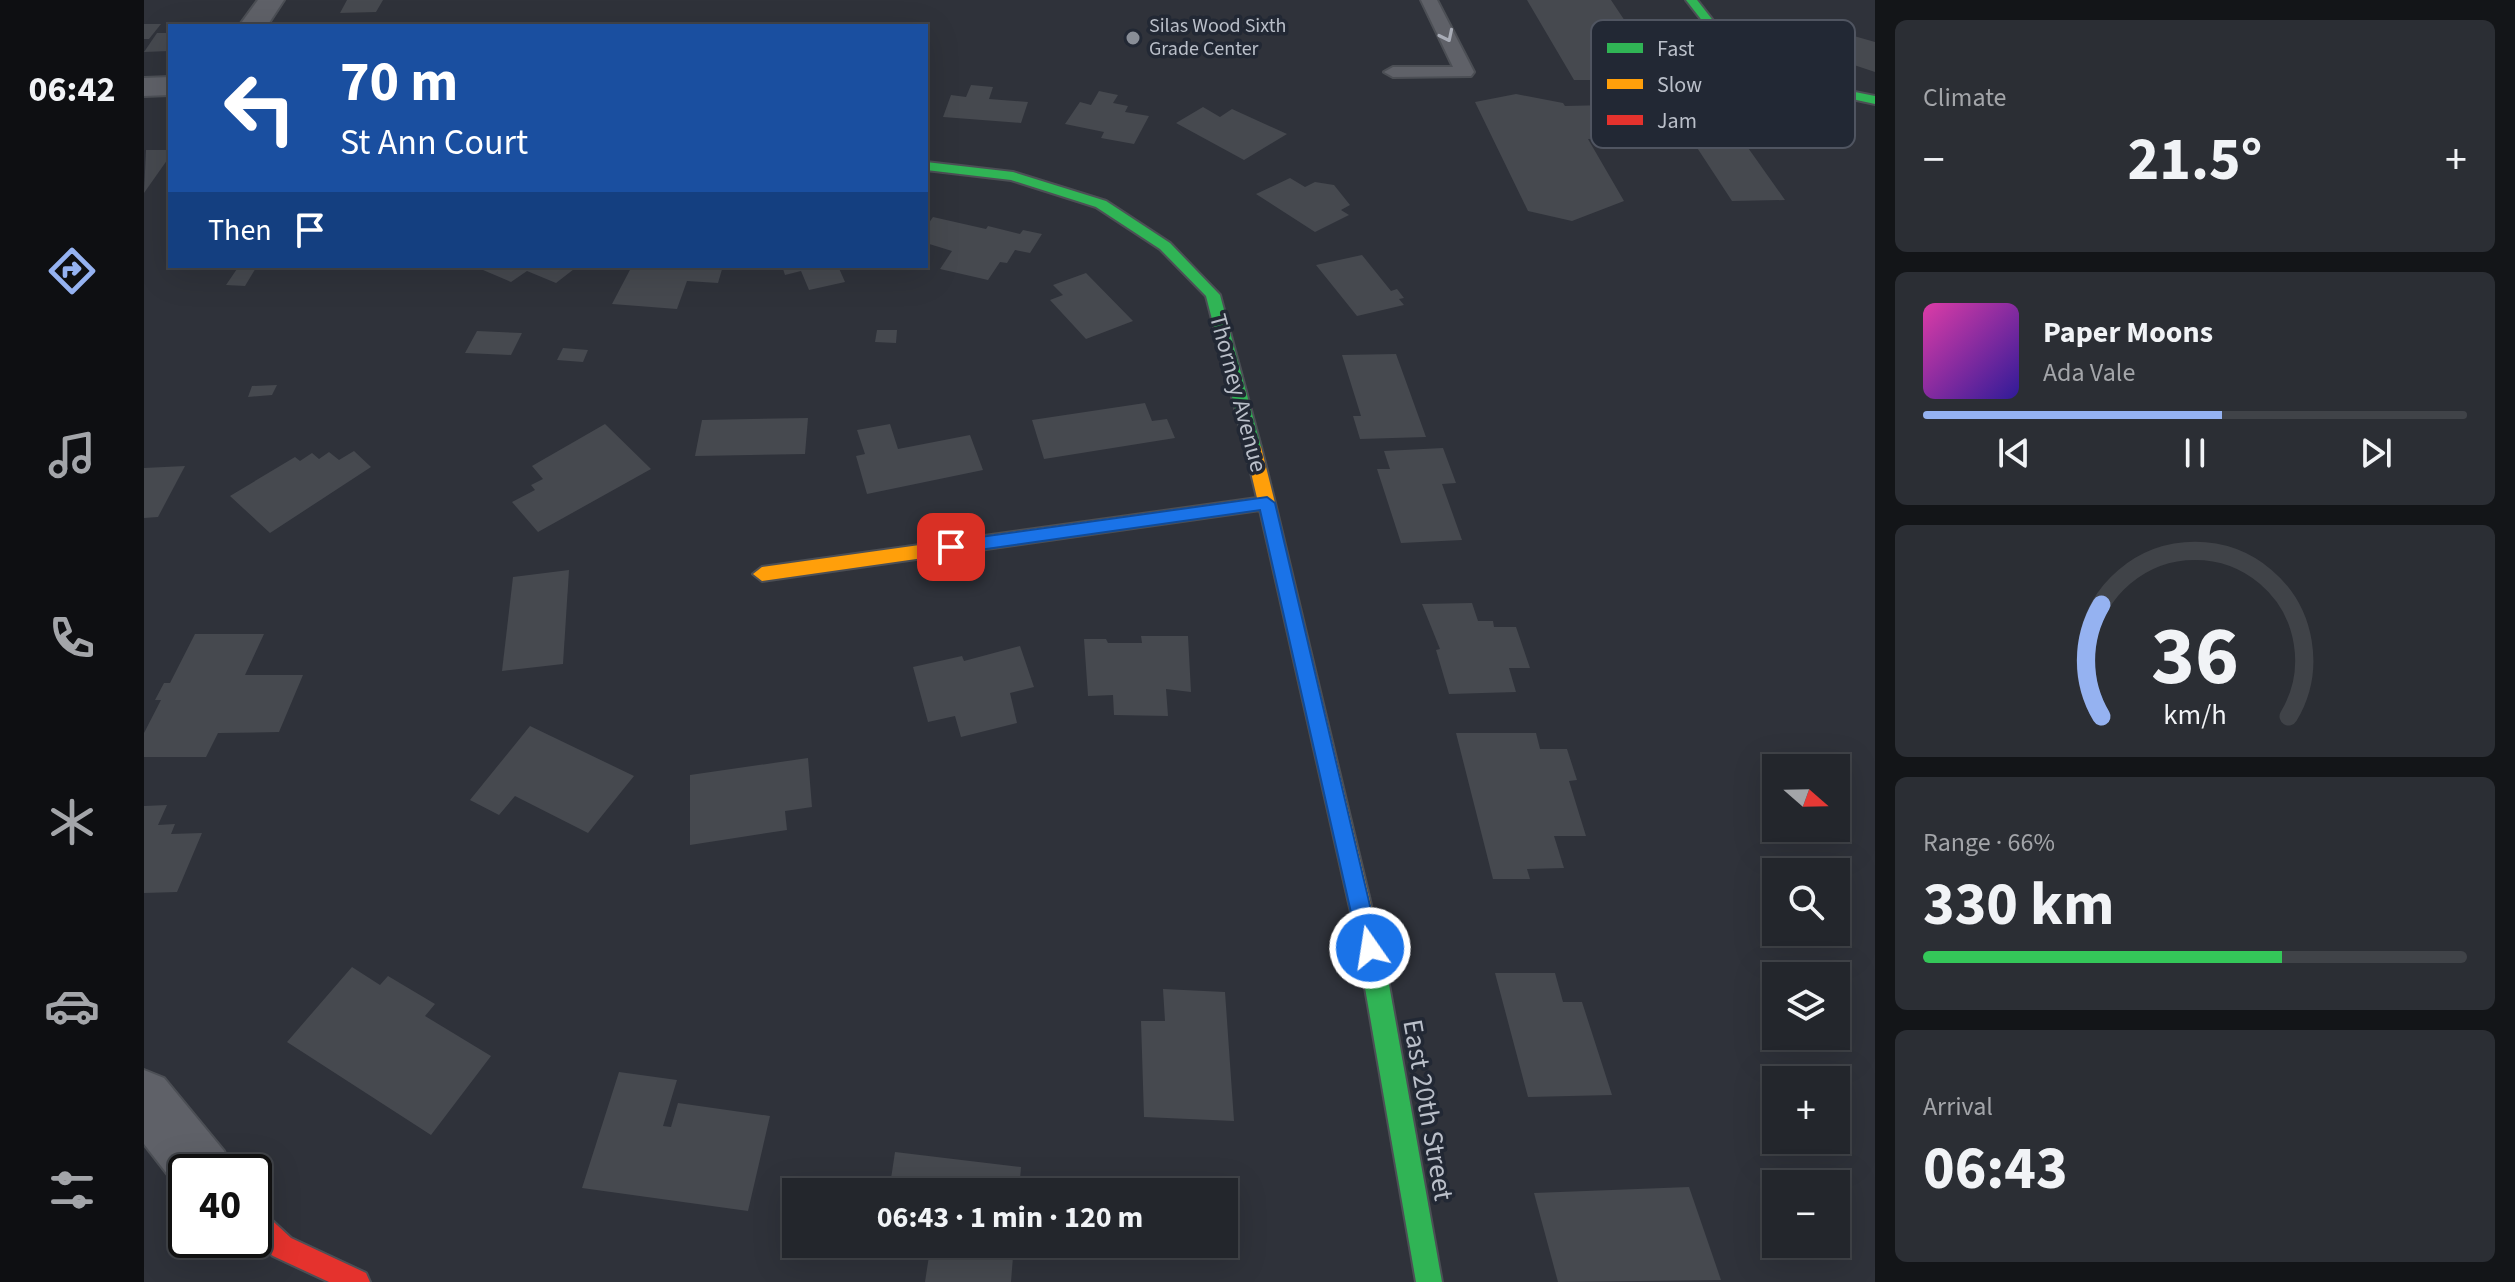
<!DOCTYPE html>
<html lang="en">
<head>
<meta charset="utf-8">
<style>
	:root { --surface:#23262c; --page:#2b2e34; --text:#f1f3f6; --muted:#a3a5a9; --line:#404348; --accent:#95b2f1 }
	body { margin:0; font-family:"Source Sans 3",sans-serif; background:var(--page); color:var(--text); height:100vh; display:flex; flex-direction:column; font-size:30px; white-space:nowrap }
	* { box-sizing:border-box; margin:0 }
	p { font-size:26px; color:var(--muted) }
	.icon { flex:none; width:44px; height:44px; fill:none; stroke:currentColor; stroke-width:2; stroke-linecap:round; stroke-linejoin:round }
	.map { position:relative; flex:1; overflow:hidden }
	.sheet { display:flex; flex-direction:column; gap:20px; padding:20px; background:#131518; width:640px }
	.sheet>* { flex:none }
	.guide { position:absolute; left:24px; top:24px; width:760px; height:244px; border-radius:0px; box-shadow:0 8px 32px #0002,0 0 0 2px var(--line); background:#1a4fa0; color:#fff; overflow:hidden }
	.needle { width:52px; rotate:110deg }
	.controls { position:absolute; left:1618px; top:754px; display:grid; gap:16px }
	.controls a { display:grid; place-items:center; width:88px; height:88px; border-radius:0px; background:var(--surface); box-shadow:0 8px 32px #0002,0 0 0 2px var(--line); font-size:40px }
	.speed { position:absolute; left:24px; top:1154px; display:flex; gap:16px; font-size:40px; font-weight:700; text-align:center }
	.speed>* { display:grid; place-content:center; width:104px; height:104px; border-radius:50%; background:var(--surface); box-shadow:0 8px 32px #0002,0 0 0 2px var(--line); line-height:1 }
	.speed .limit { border:4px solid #111; border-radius:12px; background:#fff; color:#111 }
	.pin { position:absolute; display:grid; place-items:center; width:68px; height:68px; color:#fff; margin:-34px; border-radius:16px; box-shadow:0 4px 12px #0006 }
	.me { position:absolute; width:88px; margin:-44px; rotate:347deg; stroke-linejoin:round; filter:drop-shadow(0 0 6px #0008) }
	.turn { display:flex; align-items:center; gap:28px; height:168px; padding:0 40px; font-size:36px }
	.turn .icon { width:104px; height:104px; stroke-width:2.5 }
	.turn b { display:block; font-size:56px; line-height:68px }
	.then { display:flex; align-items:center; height:76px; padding:0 40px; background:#0003; gap:16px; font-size:30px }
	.big { font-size:60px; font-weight:700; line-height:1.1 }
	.sheet .card { flex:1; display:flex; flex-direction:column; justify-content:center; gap:12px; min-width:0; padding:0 28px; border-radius:12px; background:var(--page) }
	.sheet .dial { align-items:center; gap:0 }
	.dial svg { height:208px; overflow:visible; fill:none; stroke:var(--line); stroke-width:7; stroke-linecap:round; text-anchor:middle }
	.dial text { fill:var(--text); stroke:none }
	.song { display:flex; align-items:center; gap:24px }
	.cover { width:96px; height:96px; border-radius:12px; background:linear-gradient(135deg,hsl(320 70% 55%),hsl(250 70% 35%)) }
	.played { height:8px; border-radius:4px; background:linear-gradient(90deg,var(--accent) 55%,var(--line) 55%) }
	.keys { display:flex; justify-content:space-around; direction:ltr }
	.heat { display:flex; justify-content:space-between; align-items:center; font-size:44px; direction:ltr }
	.charge { height:12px; border-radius:6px; background:linear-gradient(90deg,#34c759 66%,var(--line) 0) }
	.trip { position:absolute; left:638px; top:1178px; width:456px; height:80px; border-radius:0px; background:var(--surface); box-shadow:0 8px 32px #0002,0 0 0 2px var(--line); font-weight:700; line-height:80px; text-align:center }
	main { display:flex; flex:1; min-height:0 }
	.dock { display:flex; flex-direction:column; width:144px; justify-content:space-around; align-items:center; background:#0e0f12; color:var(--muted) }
	.dock .icon { width:56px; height:56px }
	.dock .active { color:var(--accent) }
	.dock b { font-size:36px; color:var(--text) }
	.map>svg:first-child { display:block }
</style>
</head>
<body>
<main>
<nav class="dock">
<b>06:42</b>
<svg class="icon active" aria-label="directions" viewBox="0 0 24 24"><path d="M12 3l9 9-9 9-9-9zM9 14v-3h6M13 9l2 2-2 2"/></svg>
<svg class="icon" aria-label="music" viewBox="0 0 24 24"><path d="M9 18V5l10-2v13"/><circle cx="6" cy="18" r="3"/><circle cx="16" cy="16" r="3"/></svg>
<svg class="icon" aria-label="phone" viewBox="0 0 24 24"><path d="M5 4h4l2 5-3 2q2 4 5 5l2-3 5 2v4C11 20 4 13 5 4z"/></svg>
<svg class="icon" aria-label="climate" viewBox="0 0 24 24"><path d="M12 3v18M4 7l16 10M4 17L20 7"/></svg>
<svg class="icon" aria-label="car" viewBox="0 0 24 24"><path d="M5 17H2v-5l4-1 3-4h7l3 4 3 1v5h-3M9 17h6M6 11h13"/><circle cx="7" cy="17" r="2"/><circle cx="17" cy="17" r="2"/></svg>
<svg class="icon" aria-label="filters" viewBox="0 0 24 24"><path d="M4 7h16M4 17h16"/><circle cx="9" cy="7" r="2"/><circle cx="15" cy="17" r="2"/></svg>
</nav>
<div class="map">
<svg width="1731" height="1282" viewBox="0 0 1731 1282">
	<rect width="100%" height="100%" fill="#2f323a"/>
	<!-- building -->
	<g fill="#46494f">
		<polygon points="203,0 239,0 232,12 196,13"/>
		<polygon points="1383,0 1467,0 1521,81 1510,81 1525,104 1573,104 1641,200 1588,201 1546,137 1444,139 1480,201 1428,221 1384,211 1331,102 1372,94 1419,103 1421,106 1465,105 1450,80 1430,80"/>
		<polygon points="0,24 17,24 5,39 0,39"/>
		<polygon points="13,33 26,33 26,51 0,52"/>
		<polygon points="1710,36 1731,42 1731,72 1698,61"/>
		<polygon points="827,85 849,87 845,99 884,102 877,123 799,117 807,95 822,97"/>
		<polygon points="955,91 974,95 969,103 984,106 981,112 1005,116 990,144 957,138 960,132 921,124 936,102 947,105"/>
		<polygon points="1059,107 1076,117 1088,109 1143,134 1100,160 1032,123"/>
		<polygon points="2,150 26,150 26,156 0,193"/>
		<polygon points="1146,178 1161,187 1171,182 1190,185 1206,205 1197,210 1205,215 1171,232 1112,194"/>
		<polygon points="789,217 842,229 844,226 876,234 879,230 898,234 886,253 871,250 863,263 856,262 844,280 796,269 808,251 782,243 782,227"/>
		<polygon points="1218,255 1247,291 1253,289 1260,298 1255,299 1260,305 1213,316 1172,265"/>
		<polygon points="95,266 113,266 101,286 82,285"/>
		<polygon points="344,266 434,266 412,283 383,271 367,282 339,270"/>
		<polygon points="488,266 579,266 574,283 543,281 533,309 468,304"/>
		<polygon points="638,266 694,266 701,282 665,290 657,271 641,275"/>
		<polygon points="942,273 989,321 942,339 906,300 919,295 909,285"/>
		<polygon points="733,330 753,330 752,343 731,342"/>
		<polygon points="333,331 378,333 367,355 321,353"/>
		<polygon points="419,348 444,350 439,362 413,360"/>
		<polygon points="1252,354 1282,437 1216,439 1209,416 1217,416 1198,355"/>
		<polygon points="133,385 128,395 104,397 108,386"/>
		<polygon points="1001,403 1008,421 1023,419 1031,438 900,459 888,420"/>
		<polygon points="664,418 661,454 551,456 558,420"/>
		<polygon points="461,424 507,469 394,532 368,502 391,490 387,485 399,479 388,466"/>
		<polygon points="746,424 754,449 826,435 839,470 723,494 712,456 721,454 713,430"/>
		<polygon points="1299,448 1312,483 1298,484 1318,540 1257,543 1233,469 1246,469 1240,451"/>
		<polygon points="210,451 227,467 126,533 86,496 151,457 156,461 168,453 175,459 185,452 195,460"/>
		<polygon points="41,466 14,517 0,518 0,468"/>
		<polygon points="425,570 419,664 358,671 369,577"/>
		<polygon points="1328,603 1334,621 1349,621 1350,627 1372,627 1386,668 1365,668 1372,692 1305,694 1292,650 1296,649 1278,604"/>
		<polygon points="51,634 120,634 101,675 159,675 135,732 74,733 62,757 0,757 0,733 17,700 11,700 20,683 26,683"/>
		<polygon points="997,636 1044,636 1047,692 1022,689 1024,716 970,715 969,695 944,696 940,639 962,639 964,643 998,643"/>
		<polygon points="876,646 890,687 866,693 873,723 817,737 811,716 784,722 769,667 818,656 820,661"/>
		<polygon points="386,726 490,776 444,833 371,796 355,815 326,800"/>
		<polygon points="1312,733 1392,733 1396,749 1423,749 1433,780 1425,781 1442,836 1410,836 1420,868 1383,869 1386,879 1349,879"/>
		<polygon points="664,758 668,807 641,811 643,830 546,845 546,775"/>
		<polygon points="23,805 14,825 31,824 27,834 58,833 33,892 0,893 0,806"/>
		<polygon points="208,967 236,985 244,976 291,1004 281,1016 347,1056 287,1135 143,1042"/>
		<polygon points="1351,973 1411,973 1419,1002 1438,1002 1468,1095 1384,1097"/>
		<polygon points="1019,989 1081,992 1090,1121 1000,1117 997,1021 1021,1021"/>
		<polygon points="475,1072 533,1080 519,1126 527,1127 534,1103 626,1116 604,1211 438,1188"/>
		<polygon points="751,1152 877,1167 875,1192 745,1192"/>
		<polygon points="1545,1187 1577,1280 1414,1282 1390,1193"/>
		<polygon points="738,1244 870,1244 867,1282 781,1282 785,1256 737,1250"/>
	</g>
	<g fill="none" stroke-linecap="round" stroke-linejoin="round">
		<!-- lane casing -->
		<g stroke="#4c4f55" stroke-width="4">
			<polygon id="lane" points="1277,0 1293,0 1330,72 1327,76 1249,77 1240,72 1249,67 1309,67"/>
		</g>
		<!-- street casing -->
		<g stroke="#4c4f55" stroke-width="4">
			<g id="street">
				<polygon points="114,0 140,0 123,26 95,26"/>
				<polygon points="26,77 26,95 0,96 0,78"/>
				<polygon points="0,1070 20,1078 80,1151 88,1172 42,1172 42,1194 38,1193 0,1144"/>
			</g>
		</g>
		<!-- fast casing -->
		<g stroke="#4c4f55" stroke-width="4">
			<g id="fast">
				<polygon points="1542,0 1553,0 1596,55 1646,79 1731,96 1731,104 1639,84 1588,59"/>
				<polygon points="782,162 869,172 962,201 1026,243 1076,295 1117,447 1115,451 1103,451 1101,447 1062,296 1016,249 952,207 867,180 782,170"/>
				<polygon points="1222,920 1230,923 1233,930 1244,979 1298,1282 1272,1282 1211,930 1214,923"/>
			</g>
		</g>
		<!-- slow casing -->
		<g stroke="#4c4f55" stroke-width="4">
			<polygon id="slow" points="1109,441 1117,447 1131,503 1233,930 1230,937 1222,940 1214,937 1211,930 1116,510 618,581 609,574 618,567 1113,498 1101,447"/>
		</g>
		<!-- jam casing -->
		<g stroke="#4c4f55" stroke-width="4">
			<polygon id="jam" points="110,1209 119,1212 147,1238 222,1273 226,1282 185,1282 129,1256 110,1238"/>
		</g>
		<!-- lane -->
		<use href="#lane" fill="#5f6168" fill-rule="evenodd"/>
		<!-- street -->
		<use href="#street" fill="#5f6168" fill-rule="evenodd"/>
		<!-- fast -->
		<use href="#fast" fill="#30b455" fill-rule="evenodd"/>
		<!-- slow -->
		<use href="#slow" fill="#ff9f0a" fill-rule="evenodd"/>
		<!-- jam -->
		<use href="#jam" fill="#e5322d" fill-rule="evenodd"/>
	</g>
	<!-- one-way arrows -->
	<defs><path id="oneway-chevron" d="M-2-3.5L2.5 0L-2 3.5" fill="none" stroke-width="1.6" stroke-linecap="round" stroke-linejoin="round" transform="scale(2)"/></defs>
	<use stroke="#a8acb6" href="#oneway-chevron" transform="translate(1303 36) rotate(64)"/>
	<!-- route -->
	<polygon fill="#1a73e8" stroke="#114b97" stroke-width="2" points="1123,497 1131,503 1236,948 1233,955 1226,958 1218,955 1215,948 1116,510 807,554 798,547 807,541"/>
	<!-- markers -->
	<circle fill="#898e97" stroke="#222834" stroke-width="3" cx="989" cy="38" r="8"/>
	<g text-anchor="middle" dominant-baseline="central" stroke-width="7" stroke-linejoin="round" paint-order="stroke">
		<!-- far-poi labels -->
		<g font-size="20" fill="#babfc9" stroke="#222834" text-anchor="start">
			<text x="1005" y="26">Silas Wood Sixth<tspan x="1005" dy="23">Grade Center</tspan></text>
		</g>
		<!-- street labels -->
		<g font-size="24" fill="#babfc9" stroke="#222834">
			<text transform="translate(1094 393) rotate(75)">Thorney Avenue</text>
		</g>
		<!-- near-street labels -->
		<g font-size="28" fill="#babfc9" stroke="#222834">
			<text transform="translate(1284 1110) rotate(80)">East 20th Street</text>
		</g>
	</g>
	<!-- legend -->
	<rect x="1447" y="20" width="264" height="128" rx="12" fill="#222834" stroke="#505561" stroke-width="2"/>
	<rect x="1463" y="43" width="36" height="10" fill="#30b455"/>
	<rect x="1463" y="79" width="36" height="10" fill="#ff9f0a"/>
	<rect x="1463" y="115" width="36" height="10" fill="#e5322d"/>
	<g font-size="22" fill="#babfc9">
		<text x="1513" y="56">Fast</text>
		<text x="1513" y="92">Slow</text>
		<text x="1513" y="128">Jam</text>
	</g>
</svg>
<div class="controls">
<a><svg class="needle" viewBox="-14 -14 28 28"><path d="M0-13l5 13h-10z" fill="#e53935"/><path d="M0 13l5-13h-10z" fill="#a3a5a9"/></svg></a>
<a><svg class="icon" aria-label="search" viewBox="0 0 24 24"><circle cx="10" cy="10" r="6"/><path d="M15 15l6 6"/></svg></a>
<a><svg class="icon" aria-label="layers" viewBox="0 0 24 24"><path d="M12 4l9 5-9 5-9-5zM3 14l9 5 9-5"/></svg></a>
<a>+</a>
<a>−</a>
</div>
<div class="speed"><div class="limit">40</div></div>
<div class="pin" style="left:807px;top:547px;background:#d93025"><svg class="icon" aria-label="arrive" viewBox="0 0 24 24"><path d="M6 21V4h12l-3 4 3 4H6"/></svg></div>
<svg class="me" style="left:1226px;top:948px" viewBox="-20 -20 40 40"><circle r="17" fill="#1a73e8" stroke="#fff" stroke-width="3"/><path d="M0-11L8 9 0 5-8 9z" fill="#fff"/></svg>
<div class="trip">06:43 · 1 min · 120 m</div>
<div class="guide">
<div class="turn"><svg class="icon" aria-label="left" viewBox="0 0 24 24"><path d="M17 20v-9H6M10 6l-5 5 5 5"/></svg><div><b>70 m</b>St Ann Court</div></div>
<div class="then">Then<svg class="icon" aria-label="arrive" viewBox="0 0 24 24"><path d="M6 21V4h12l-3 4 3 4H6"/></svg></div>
</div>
</div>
<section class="sheet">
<div class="card"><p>Climate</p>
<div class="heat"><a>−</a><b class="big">21.5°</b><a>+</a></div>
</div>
<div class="card">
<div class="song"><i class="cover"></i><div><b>Paper Moons</b><p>Ada Vale</p></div></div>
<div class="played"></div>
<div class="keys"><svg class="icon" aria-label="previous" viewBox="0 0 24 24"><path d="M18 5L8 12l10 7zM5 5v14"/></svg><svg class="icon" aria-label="pause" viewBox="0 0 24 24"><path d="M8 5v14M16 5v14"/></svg><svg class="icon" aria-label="next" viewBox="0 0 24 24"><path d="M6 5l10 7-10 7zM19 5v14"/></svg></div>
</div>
<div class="card dial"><svg viewBox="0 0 100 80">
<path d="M14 69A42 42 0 1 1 86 69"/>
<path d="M14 69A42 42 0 0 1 14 26" stroke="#95b2f1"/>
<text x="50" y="56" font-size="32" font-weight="700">36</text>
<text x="50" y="72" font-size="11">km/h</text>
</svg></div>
<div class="card"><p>Range · 66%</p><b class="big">330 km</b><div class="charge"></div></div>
<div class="card"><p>Arrival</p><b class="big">06:43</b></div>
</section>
</main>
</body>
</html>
